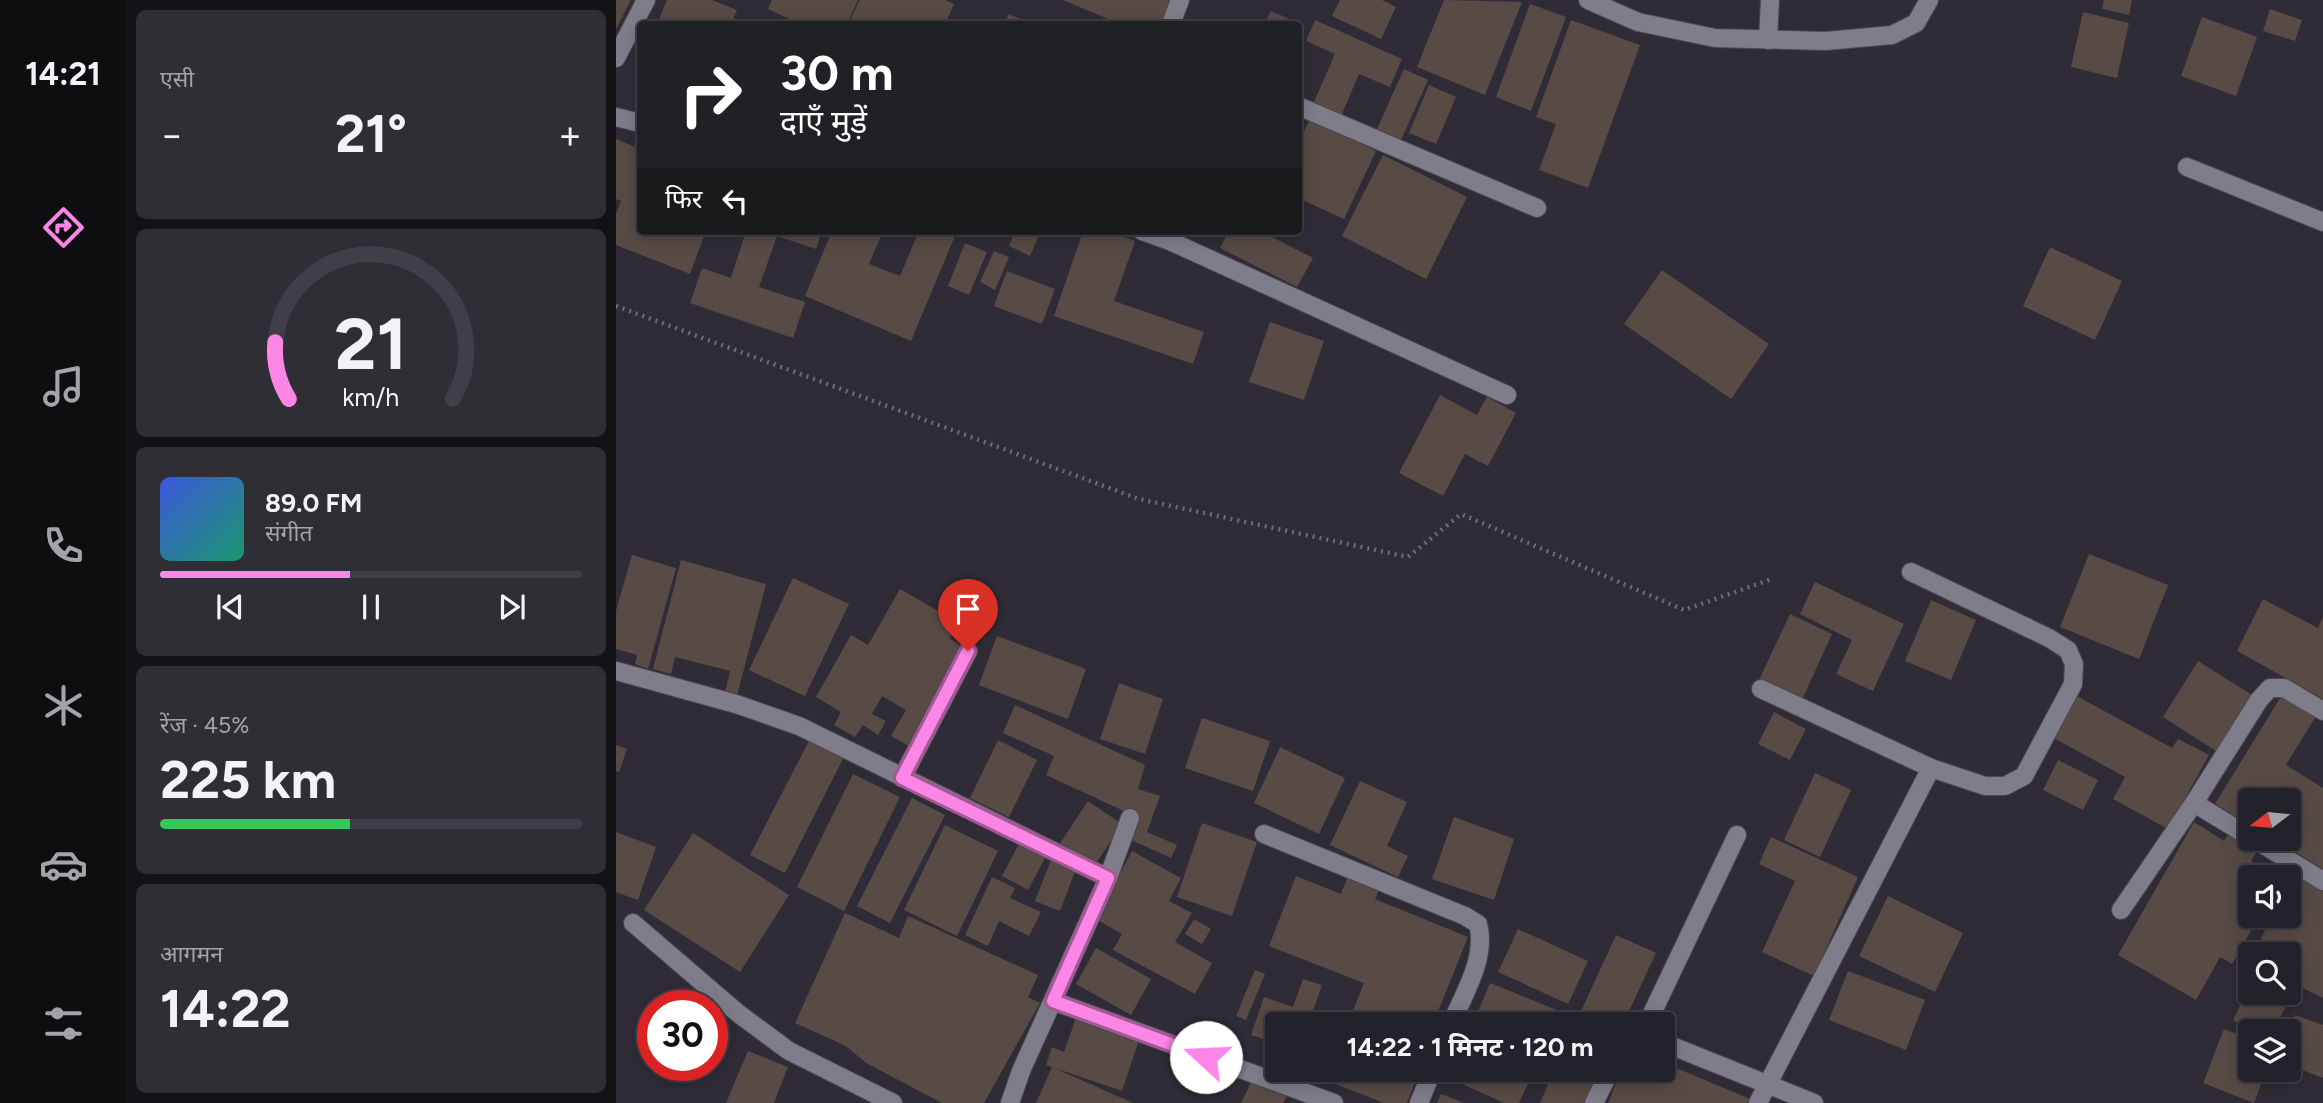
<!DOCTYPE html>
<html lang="hi">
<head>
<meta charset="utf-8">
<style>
	:root { --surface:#232129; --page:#2f2e35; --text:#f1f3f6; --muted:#a3a3a8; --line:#403e46; --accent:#fb86e5 }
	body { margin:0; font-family:Figtree,"Noto Sans Devanagari",sans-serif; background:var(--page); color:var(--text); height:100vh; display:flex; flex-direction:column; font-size:26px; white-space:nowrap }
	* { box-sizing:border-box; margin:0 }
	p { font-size:23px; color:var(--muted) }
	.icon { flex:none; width:38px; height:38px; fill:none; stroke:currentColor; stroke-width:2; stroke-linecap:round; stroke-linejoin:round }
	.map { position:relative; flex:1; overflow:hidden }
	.details { display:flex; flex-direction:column; gap:10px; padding:10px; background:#131217; width:490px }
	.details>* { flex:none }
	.hud { position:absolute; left:21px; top:21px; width:665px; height:214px; border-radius:7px; box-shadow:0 4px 18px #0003,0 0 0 2px var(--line); background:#202124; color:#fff; overflow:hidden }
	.needle { width:46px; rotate:254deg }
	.controls { position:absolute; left:1622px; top:788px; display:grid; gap:14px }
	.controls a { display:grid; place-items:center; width:63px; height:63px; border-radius:7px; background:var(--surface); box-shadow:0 4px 18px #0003,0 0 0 2px var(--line); font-size:35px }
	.speed { position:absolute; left:21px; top:990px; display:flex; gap:14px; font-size:35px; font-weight:700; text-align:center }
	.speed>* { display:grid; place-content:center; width:91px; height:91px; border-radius:50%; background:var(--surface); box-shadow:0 4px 18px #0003,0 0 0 2px var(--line); line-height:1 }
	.speed .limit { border:10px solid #d22; background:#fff; color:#111 }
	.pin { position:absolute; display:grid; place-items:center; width:60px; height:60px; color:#fff; margin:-72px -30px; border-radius:50% 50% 50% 0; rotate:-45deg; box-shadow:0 0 7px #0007 }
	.pin .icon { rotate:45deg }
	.me { position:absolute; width:77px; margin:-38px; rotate:290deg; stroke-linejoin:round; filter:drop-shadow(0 0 5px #0008) }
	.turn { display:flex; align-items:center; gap:24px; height:147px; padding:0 28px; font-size:32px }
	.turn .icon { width:91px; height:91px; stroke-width:2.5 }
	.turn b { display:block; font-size:49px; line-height:60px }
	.then { display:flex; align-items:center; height:66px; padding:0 28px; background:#0003; gap:14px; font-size:26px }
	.big { font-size:52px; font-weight:700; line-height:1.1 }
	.details .card { flex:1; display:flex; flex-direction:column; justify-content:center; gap:10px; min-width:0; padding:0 24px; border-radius:10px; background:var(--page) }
	.details .dial { align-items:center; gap:0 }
	.dial svg { height:182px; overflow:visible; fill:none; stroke:var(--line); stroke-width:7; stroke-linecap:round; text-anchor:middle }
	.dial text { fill:var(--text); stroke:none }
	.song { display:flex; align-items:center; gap:21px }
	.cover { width:84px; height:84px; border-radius:10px; background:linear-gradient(135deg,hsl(230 70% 55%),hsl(160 70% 35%)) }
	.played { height:7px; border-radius:4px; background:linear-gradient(90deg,var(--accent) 45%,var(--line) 45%) }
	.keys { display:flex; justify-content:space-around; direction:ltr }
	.heat { display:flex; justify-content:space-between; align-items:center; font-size:38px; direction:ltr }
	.charge { height:10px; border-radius:5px; background:linear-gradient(90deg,#34c759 45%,var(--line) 0) }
	.trip { position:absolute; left:649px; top:1012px; width:410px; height:70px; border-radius:7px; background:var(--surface); box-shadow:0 4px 18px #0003,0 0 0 2px var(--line); font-weight:700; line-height:70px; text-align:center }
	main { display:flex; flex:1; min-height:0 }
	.menu { display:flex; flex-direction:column; width:126px; justify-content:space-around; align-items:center; background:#0e0d10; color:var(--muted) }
	.menu .icon { width:49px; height:49px }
	.menu .active { color:var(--accent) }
	.menu b { font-size:32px; color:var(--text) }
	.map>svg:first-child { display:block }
</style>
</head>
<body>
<main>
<nav class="menu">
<b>14:21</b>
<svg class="icon active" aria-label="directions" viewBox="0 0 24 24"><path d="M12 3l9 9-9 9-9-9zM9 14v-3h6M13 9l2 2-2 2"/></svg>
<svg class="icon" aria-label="music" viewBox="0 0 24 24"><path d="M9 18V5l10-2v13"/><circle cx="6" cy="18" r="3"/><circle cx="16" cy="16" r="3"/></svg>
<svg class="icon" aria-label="phone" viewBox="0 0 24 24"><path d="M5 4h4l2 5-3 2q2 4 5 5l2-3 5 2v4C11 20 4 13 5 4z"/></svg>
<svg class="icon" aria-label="climate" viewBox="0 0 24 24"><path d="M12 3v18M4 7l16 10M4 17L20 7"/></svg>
<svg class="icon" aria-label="car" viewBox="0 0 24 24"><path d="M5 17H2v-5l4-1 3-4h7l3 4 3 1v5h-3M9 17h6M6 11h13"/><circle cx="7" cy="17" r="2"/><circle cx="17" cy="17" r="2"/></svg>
<svg class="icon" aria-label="filters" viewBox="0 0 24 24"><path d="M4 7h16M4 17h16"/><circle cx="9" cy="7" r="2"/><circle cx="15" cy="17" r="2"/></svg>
</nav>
<section class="details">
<div class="card"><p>एसी</p>
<div class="heat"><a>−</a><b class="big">21°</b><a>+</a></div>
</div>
<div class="card dial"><svg viewBox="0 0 100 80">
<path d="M14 69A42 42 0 1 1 86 69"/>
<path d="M14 69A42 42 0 0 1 8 44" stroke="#fb86e5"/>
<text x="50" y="56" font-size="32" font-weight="700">21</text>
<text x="50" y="72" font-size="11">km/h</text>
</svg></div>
<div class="card">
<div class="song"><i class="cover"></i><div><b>89.0 FM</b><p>संगीत</p></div></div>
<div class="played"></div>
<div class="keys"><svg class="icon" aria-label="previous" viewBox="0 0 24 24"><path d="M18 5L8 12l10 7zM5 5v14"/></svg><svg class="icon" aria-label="pause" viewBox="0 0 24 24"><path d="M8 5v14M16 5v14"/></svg><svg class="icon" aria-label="next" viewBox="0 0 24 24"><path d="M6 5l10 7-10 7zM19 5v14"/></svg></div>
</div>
<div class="card"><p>रेंज · 45%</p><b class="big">225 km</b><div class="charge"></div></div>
<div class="card"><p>आगमन</p><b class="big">14:22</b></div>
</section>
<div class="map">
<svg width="1707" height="1103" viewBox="0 0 1707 1103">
	<rect width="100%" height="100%" fill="#2f2c37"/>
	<!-- building -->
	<g fill="#584b46">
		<polygon points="0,0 15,0 0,29"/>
		<polygon points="51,0 96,0 121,10 115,24 41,24"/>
		<polygon points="156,0 242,0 231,24 184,24 152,9"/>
		<polygon points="244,0 329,0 338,4 330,22 335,24 232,24"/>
		<polygon points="447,0 558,0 547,24 504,24"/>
		<polygon points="724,0 766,0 780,7 765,39 716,16"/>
		<polygon points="828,0 906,2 869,95 801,67"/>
		<polygon points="1488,0 1516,0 1513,15 1486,9"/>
		<polygon points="914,4 950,17 915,111 880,97"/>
		<polygon points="1654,9 1686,20 1679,41 1647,31"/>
		<polygon points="655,11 689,26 682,40 682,24 648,24"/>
		<polygon points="1467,12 1513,23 1501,78 1455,67"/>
		<polygon points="393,14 416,24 388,24"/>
		<polygon points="1586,17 1641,37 1620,96 1565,76"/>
		<polygon points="699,20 786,59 774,87 743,74 725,116 697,104 719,54 690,41"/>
		<polygon points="955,20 1024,45 972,188 923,170 940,124 920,117"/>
		<polygon points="788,69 812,80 785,140 761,129"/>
		<polygon points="813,85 840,97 820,144 793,133"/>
		<polygon points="694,119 760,151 728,219 682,198 682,144"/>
		<polygon points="0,139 24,149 24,231 90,231 74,274 0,245 0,214 5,201 0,199"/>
		<polygon points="767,155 851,197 810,279 726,236"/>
		<polygon points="130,231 206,231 200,249 161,236 143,287 189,302 177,338 74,303 86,268 115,278"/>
		<polygon points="216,231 267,231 253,264 284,276 303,231 341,231 295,341 189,296"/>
		<polygon points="399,231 425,231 414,256 393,246"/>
		<polygon points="467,231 491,231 519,241 498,301 588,332 577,364 438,316"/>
		<polygon points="613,231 644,231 697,258 681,287 604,248"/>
		<polygon points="349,243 371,252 353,295 332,286"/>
		<polygon points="1434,247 1506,281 1479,340 1407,306"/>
		<polygon points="378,251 393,257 379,290 364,282"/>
		<polygon points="1046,270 1153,344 1115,399 1008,324"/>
		<polygon points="391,271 439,289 426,324 378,306"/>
		<polygon points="654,322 708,341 688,400 633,382"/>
		<polygon points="824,395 861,415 871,397 900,413 872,466 849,454 827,496 783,473"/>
		<polygon points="1473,554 1552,585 1523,659 1444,627"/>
		<polygon points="16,555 60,568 32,669 19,664 21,655 0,649 0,611"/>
		<polygon points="65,560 150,584 121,696 109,692 114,671 59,657 55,674 37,669"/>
		<polygon points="177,578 233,604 189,696 133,670"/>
		<polygon points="1199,582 1288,624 1257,691 1220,674 1236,640 1184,614"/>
		<polygon points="284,589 343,623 334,638 346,647 295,747 275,736 290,710 266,696 256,714 270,721 262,735 247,725 239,737 218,725 225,712 200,697 235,635 252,645"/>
		<polygon points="1647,599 1702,628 1707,617 1707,699 1621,651"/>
		<polygon points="1315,600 1360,620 1335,680 1289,661"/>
		<polygon points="1174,614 1216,634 1186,700 1143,680"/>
		<polygon points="381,636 470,669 452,719 363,685"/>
		<polygon points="1582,661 1636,695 1600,751 1547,717"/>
		<polygon points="503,683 547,699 529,754 484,739"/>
		<polygon points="1669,690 1703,711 1670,765 1707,788 1707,869 1656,838 1673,838 1673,800 1634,800 1634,825 1599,804"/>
		<polygon points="1459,695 1556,748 1562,739 1593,755 1552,829 1497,799 1509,777 1436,737"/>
		<polygon points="399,705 529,765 522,789 544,796 531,832 561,845 555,858 513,839 523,818 430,775 438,756 387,733"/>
		<polygon points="1158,712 1190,729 1174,760 1142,744"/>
		<polygon points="586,718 654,741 637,791 569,768"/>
		<polygon points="195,737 229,755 169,873 134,855"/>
		<polygon points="382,740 421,760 393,817 354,798"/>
		<polygon points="0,745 11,749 3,772 0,771"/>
		<polygon points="664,747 729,778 703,834 638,803"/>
		<polygon points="1442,760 1482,780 1467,810 1427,790"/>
		<polygon points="1199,773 1235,790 1204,857 1168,840"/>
		<polygon points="237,774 284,797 228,911 181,887"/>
		<polygon points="744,781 791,802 771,846 792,856 782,877 714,845"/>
		<polygon points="296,798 329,815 274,923 241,906"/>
		<polygon points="472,801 506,824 477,868 443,845"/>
		<polygon points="838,817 898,839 878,900 816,879"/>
		<polygon points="1578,822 1608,841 1614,831 1643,848 1635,861 1662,877 1634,877 1634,915 1644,915 1616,964 1604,957 1580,1000 1502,955"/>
		<polygon points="586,823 641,842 616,916 561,897"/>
		<polygon points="329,825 382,851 341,936 288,910"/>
		<polygon points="0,832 40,847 22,900 0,892"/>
		<polygon points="77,833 173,895 124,972 28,910"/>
		<polygon points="1155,837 1242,877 1198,976 1146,952 1179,881 1143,864"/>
		<polygon points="404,842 430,856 412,890 386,876"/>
		<polygon points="516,851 565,878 553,901 576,913 559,942 596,963 579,994 497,950 506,934 480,919"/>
		<polygon points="435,860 460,869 444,911 419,901"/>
		<polygon points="733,873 765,886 759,899 852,937 817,1024 762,1024 736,1013 748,983 653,946 680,876 725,894"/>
		<polygon points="1679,873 1707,888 1707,998 1681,985 1657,1031 1637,1031 1617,1020 1634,986 1634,992 1673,992 1673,954 1637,954 1657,915 1673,915 1673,885"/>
		<polygon points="376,877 399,888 394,898 425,912 413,936 383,921 372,946 349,935"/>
		<polygon points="1272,896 1347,933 1319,992 1243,956"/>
		<polygon points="229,913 283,938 292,916 422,975 412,997 424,1003 368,1103 326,1103 250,1063 230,1046 179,1023"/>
		<polygon points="578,919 595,929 586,944 569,934"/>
		<polygon points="902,929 972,961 952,1004 882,972"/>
		<polygon points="1000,935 1040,953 1007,1024 970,1024 961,1020"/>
		<polygon points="480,948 535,979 515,1015 460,984"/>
		<polygon points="1634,958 1634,975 1628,971"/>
		<polygon points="639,970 649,974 630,1020 620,1016"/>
		<polygon points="1232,971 1309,1000 1290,1050 1213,1020"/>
		<polygon points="687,979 706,985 696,1014 712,1019 710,1024 662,1024 662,1060 656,1058 660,1043 635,1035 648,997 677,1007"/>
		<polygon points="874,983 951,1014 947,1024 857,1024"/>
		<polygon points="461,1015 524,1037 506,1091 430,1065 436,1047 448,1052"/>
		<polygon points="1679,1015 1707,1025 1707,1078 1673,1065 1673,1033"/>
		<polygon points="1608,1029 1634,1039 1634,1069 1651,1069 1638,1103 1587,1083"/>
		<polygon points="132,1051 172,1067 158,1103 110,1103"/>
		<polygon points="1046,1062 1134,1099 1133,1103 992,1103 1006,1069 1046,1069"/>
		<polygon points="436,1067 517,1103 420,1103"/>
		<polygon points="690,1069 710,1069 707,1076"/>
		<polygon points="723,1069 804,1069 791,1103 768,1103 717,1083"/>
		<polygon points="834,1069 919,1069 903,1103 888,1103 831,1077"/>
		<polygon points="939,1069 985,1069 970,1103 924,1103"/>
		<polygon points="638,1077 672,1094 667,1103 625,1103"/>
		<polygon points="825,1094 848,1103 821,1103"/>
	</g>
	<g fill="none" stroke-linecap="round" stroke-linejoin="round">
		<!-- minor casing -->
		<g stroke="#4a4851" stroke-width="20">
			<g id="minor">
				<polyline points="972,0 1022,22 1099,38 1210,41 1276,35 1300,23 1313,0"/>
				<polyline points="555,24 564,0"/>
				<polyline points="1152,40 1154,0"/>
				<polyline points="0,58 30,0"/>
				<polyline points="682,106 921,208"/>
				<polyline points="0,117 24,123"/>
				<polyline points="1571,167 1707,222"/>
				<polyline points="526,231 554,241 891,395"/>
				<polyline points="0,671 120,704 183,726 492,878"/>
				<polyline points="1145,689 1315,768 1369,786 1389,786 1408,776 1457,684 1458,664 1452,650 1433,638 1295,572"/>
				<polyline points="286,778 352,651"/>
				<polyline points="1578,803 1634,837"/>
				<path d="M648,834l201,82 13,8c9,33 -14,70 -27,100"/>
				<polyline points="1636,838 1707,881"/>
				<polyline points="1505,910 1578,803 1643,700 1654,688 1668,688 1707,711"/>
				<polyline points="17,923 123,1014 173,1051 277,1103"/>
				<polyline points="437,1001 718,1103"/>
				<polyline points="1031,1024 1121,835"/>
				<polyline points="1046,1042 1198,1103"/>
				<polyline points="394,1103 405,1071 492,878 514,818"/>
				<polyline points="803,1103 817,1069"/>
				<polyline points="978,1103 995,1069"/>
				<polyline points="1142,1103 1315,768"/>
			</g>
		</g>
		<!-- path -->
		<polyline stroke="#6d6b74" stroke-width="4.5" stroke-dasharray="2 5" stroke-linecap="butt" points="0,306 523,499 792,557 845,514 1068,610 1156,579"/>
		<!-- minor -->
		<use href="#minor" stroke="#7f7d8a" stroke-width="18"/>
	</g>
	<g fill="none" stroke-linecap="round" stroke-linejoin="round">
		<!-- route casing -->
		<g stroke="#a35795" stroke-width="18">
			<polyline id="route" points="352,651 286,778 492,878 437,1001 590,1057"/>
		</g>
		<!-- route -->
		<use href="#route" stroke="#fb86e5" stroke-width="12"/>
	</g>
</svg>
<div class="controls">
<a><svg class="needle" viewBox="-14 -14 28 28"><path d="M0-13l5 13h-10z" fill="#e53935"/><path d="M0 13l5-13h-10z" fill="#a3a3a8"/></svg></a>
<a><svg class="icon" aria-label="sound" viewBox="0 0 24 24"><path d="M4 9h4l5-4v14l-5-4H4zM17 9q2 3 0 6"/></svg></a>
<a><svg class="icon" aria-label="search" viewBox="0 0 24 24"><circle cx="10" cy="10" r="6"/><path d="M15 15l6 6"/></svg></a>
<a><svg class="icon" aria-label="layers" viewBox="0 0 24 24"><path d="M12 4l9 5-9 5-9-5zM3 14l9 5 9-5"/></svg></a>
</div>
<div class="speed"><div class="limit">30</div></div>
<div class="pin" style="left:352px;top:651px;background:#d93025"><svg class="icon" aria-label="arrive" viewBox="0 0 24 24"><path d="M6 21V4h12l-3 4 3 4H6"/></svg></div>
<svg class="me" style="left:590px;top:1057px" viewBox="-20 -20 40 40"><circle r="19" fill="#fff"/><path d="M0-13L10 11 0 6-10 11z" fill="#fb86e5"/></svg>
<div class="trip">14:22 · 1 मिनट · 120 m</div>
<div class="hud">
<div class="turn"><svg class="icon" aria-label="right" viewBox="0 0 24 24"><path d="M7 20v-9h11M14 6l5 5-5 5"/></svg><div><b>30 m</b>दाएँ मुड़ें</div></div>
<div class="then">फिर<svg class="icon" aria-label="left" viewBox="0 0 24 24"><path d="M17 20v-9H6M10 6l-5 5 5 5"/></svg></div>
</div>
</div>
</main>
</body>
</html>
